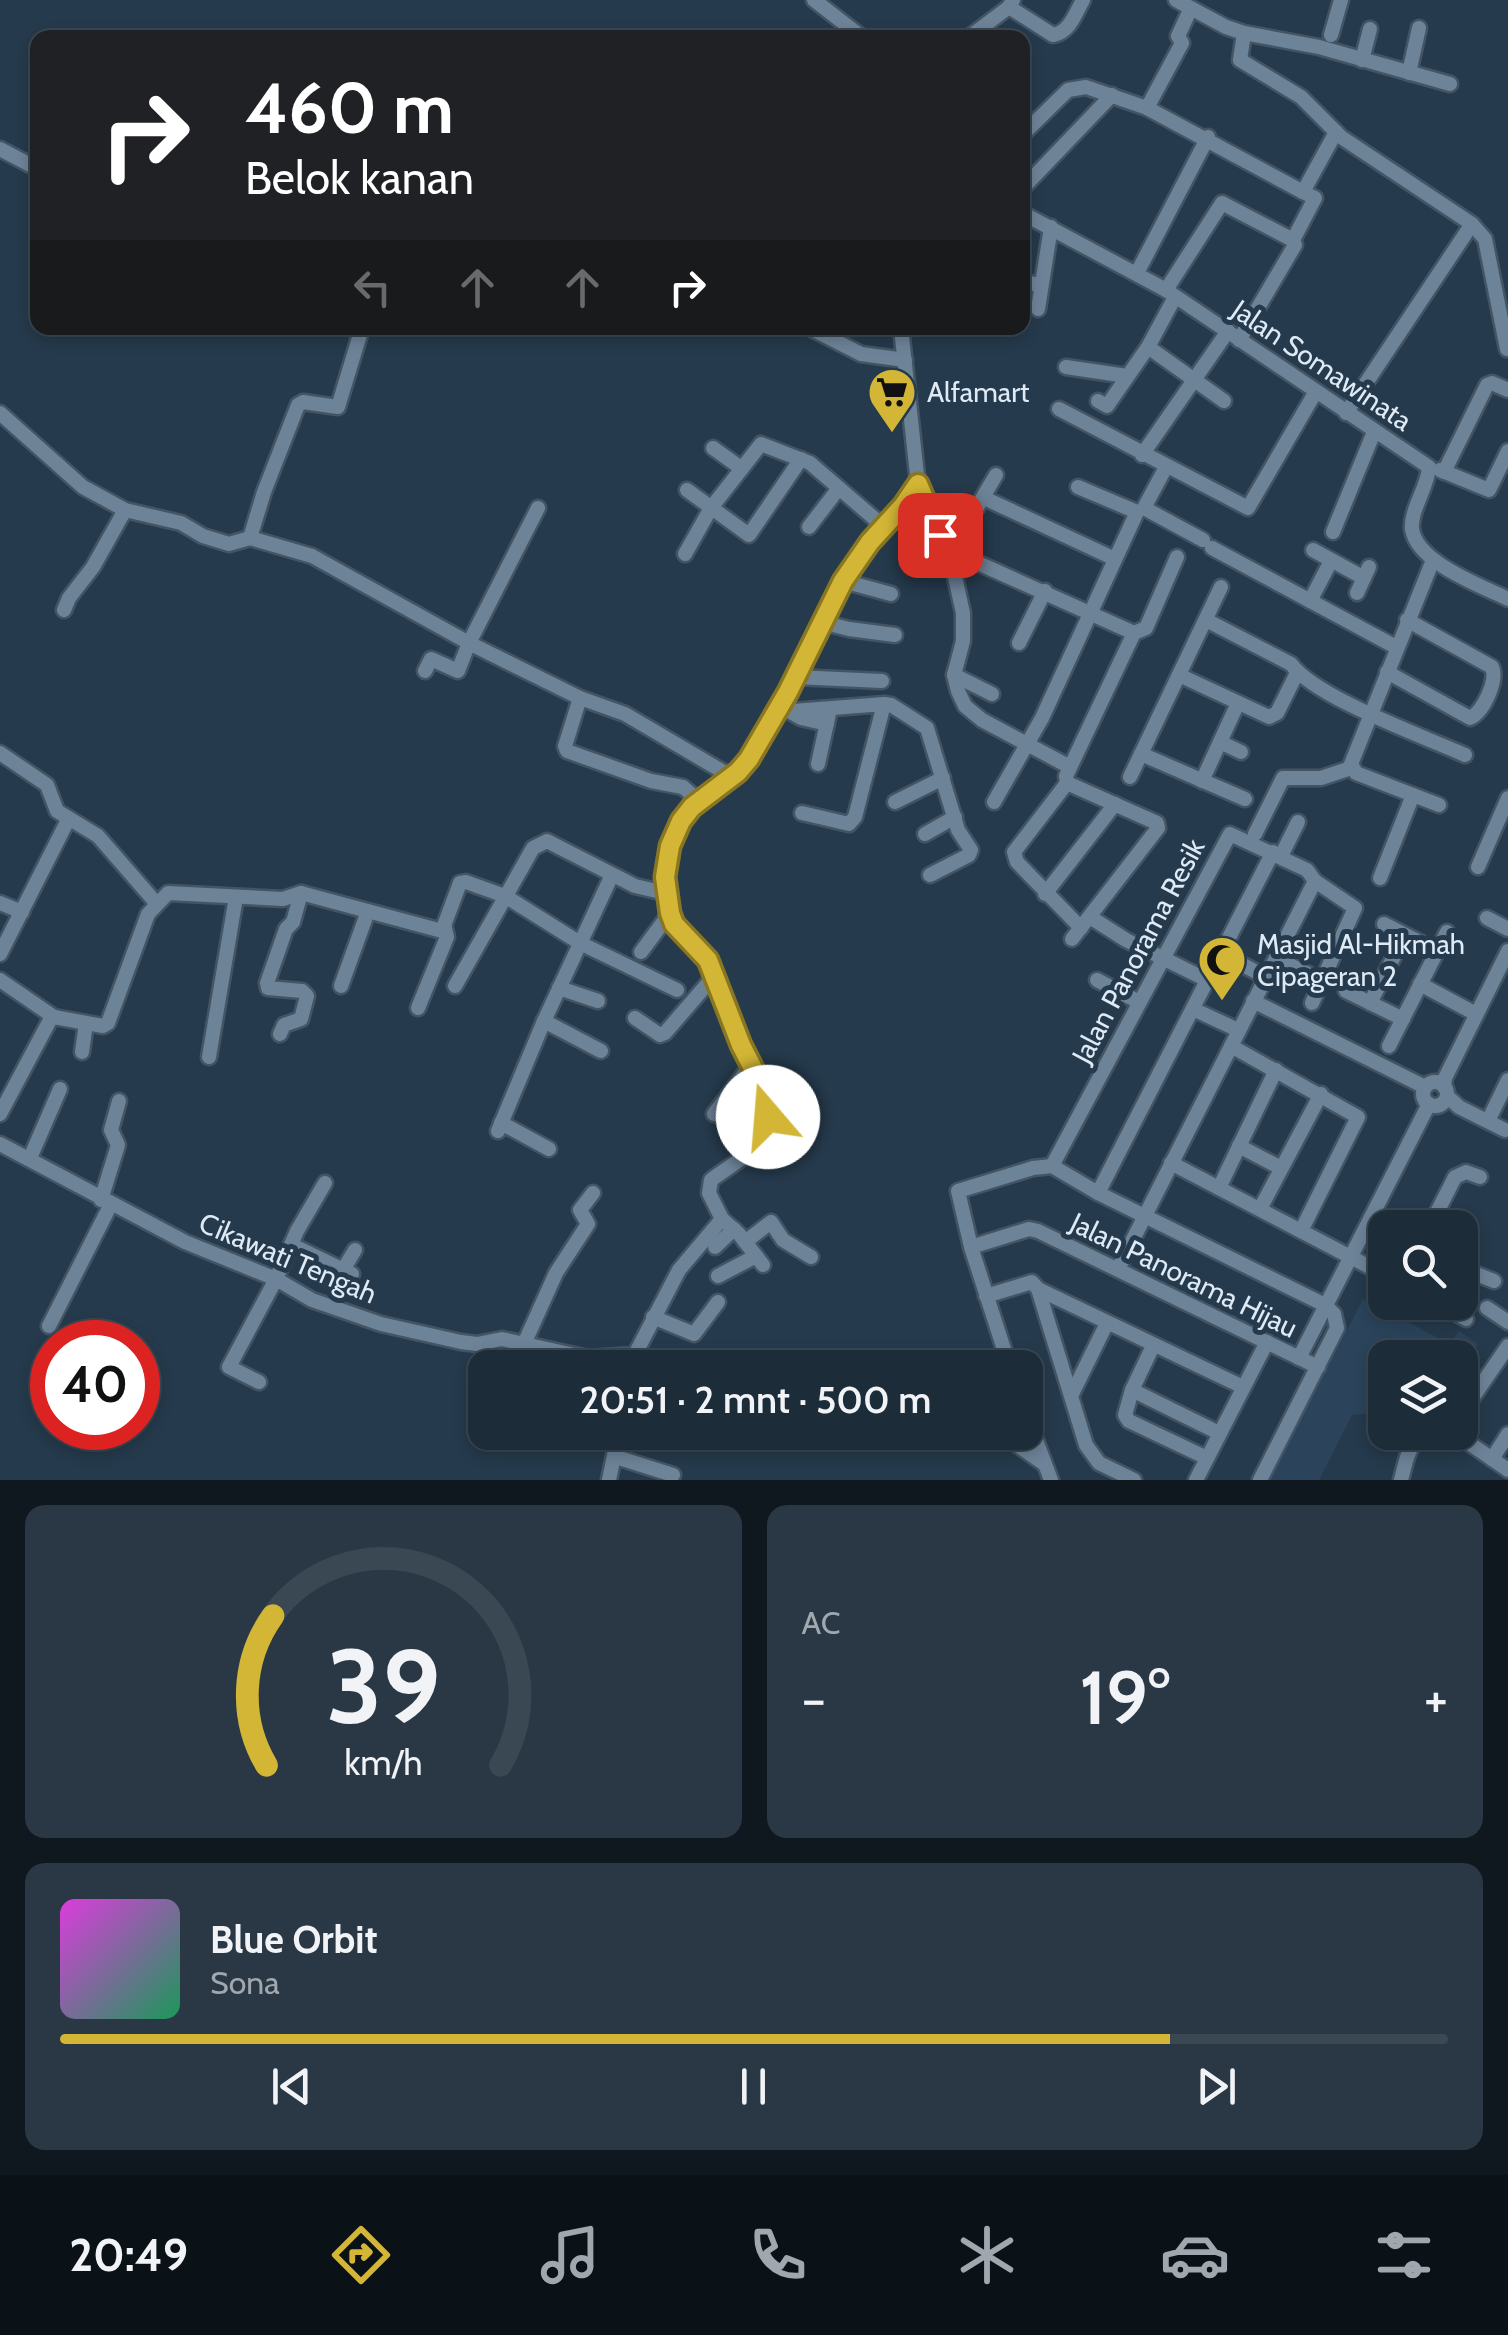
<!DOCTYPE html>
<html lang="id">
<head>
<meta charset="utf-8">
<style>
	:root { --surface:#1c2c39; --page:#293844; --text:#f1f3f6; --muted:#a0a7ae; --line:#3a4853; --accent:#d3b635 }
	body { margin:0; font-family:Cabin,sans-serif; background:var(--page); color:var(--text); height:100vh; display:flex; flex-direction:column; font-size:38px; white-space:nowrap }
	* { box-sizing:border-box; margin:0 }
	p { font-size:32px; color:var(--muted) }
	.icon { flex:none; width:55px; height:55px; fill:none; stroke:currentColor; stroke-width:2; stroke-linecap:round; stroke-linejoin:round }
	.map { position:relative; height:1480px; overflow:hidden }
	.side { display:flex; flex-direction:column; gap:25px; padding:25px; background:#0f181f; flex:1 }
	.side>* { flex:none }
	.guide { position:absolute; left:30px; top:30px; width:1000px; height:305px; border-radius:20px; box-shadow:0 5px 15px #0003,0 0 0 2px var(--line); background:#202124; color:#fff; overflow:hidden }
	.controls { position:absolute; left:1368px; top:1210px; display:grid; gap:20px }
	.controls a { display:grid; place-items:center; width:110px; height:110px; border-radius:20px; background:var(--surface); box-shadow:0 5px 15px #0003,0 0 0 2px var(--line); font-size:50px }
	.speed { position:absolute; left:30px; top:1320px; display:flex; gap:20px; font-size:50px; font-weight:700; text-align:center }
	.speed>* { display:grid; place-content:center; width:130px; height:130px; border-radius:50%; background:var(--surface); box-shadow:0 5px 15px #0003,0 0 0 2px var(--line); line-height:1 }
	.speed .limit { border:15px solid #d22; background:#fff; color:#111 }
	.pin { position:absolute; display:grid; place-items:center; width:85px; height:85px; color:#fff; margin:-42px; border-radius:20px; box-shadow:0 5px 15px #0006 }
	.me { position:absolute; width:110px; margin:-55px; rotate:342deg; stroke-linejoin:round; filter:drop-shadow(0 0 8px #0008) }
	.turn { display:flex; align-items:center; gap:35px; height:210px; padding:0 50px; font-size:45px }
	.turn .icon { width:130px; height:130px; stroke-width:2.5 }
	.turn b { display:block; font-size:70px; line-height:85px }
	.lanes { display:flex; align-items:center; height:95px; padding:0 50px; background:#0003; justify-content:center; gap:50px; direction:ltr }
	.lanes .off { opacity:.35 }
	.big { font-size:75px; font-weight:600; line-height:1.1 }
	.side .card { flex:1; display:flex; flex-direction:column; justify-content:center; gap:15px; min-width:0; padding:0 35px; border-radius:20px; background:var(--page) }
	.side .dial { align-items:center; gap:0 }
	.dial svg { height:260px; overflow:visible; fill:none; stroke:var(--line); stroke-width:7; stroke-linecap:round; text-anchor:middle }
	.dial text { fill:var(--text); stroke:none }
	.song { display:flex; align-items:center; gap:30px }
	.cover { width:120px; height:120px; border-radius:15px; background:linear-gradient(135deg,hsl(300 70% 55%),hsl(150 70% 35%)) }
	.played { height:10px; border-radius:5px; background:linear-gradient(90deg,var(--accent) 80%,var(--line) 80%) }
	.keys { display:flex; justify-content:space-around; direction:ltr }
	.heat { display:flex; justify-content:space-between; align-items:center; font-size:55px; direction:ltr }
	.side .tiles { flex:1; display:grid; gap:25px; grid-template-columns:1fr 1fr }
	.card:last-child { grid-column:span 2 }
	.trip { position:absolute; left:468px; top:1350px; width:575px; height:100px; border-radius:20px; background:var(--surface); box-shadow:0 5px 15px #0003,0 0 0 2px var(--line); font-weight:600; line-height:100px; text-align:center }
	.tab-bar { display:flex; height:160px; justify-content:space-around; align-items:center; background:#0b1217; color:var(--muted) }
	.tab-bar .icon { width:70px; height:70px }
	.tab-bar .active { color:var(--accent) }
	.tab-bar b { font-size:45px; color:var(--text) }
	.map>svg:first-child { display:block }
</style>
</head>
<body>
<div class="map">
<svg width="1508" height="1480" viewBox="0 0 1508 1480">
	<rect width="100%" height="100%" fill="#253a4c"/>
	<!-- built -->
	<polygon fill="#2b445b" points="1363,1299 1450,1344 1459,1331 1478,1344 1460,1370 1460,1358 1385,1358 1385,1412 1352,1415 1319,1480 1270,1480"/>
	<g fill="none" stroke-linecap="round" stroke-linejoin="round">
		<!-- minor casing -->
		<g stroke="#435564" stroke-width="19">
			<g id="minor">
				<polyline points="814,0 863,38"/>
				<polyline points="1176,0 1226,27 1244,33 1319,47 1450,84"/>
				<path d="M1009,7l44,28c17,-3 22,-21 30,-35"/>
				<polyline points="1244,33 1240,60 1301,97 1341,137 1472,224 1346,413"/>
				<polyline points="1331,35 1341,0"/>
				<polyline points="968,38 1009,7 1013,0"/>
				<polyline points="1362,60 1370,29"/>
				<polyline points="1409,73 1419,28"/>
				<polyline points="1147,108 1182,43 1178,36 1191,8"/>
				<polyline points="1022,135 1068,90 1086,87 1147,108 1303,192"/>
				<polyline points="0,149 38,169"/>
				<polyline points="1022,189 1112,95"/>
				<path d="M1022,213l144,77 263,177c-1,20 -19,43 -17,62 5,34 70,57 96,70"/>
				<polyline points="1472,224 1485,239 1507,349"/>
				<polyline points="1293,240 1315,198 1303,192 1336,132"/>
				<polyline points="1137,273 1208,137"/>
				<polyline points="1022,282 1041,285"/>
				<polyline points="1166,290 1222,203 1293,240 1295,245 1239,340"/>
				<polyline points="1038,309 1051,227"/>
				<polyline points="810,328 861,354 905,360"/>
				<polyline points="901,328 918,484 928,510 949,550 963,613 963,641 954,675 958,691 965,706 982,720 1070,767"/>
				<polyline points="1148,347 1224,401"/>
				<polyline points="1066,367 1127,376"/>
				<polyline points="1098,401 1107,406 1148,347 1175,297"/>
				<polyline points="1059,409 1248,508 1315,393"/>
				<polyline points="0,413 83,487 125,510 181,523 203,536 229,544 250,538 312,556 469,643 580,698 565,746 567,751 651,781 683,787 699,801"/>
				<polyline points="713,448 741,468"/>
				<polyline points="1142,455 1228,331"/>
				<polyline points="1166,467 1144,508 1203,540"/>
				<polyline points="1440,470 1489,490 1508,451"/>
				<polyline points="1444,472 1487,385 1492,383 1508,390"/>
				<polyline points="687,490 749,535 801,459"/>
				<polyline points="984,498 1115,559"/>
				<polyline points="809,527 839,488"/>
				<polyline points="1333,532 1374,432"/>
				<polyline points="940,535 973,514 996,475"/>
				<polyline points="250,538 264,492 298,405 303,402 338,407 362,328"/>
				<polyline points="1212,548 1396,647"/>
				<polyline points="949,550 1134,633"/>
				<polyline points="1313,550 1364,578"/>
				<polyline points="685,554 711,508 761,444 810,463 883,526"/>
				<polyline points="1433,560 1351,764 1356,773 1439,805"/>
				<polyline points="843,581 891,594"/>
				<polyline points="1357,593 1369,567"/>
				<polyline points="1310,601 1331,561"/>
				<polyline points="64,610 69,598 93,567 125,510"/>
				<path d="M1206,620l85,44c25,34 132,72 174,91"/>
				<polyline points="821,622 849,629 895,635"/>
				<polyline points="1019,643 1045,591"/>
				<polyline points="425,671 431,659 458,671 469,643 538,508"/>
				<path d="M1387,672l83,46c13,-6 28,-37 22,-51l-85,-47"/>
				<polyline points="954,675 992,694"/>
				<polyline points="1179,675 1269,717 1277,713 1297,673"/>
				<polyline points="795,677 882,681"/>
				<polyline points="580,698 625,714 732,777"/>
				<polyline points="884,704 891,705 927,728 958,830 971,850 969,855 930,875"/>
				<polyline points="789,711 801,718 827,724"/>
				<polyline points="793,711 884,704 855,817 849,824 802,813"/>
				<polyline points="1220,742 1241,752"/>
				<polyline points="0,753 47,785 57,811 98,836 157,904"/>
				<polyline points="1141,754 1245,799"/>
				<polyline points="818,764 830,709"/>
				<polyline points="1130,777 1221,587"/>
				<polyline points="1202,781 1238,703"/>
				<polyline points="1067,783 1157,823 1158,828 1072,939"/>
				<polyline points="895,802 943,778"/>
				<polyline points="994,802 1042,718 1137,512 1078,487"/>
				<polyline points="925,834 955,817"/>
				<polyline points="1255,834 1283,778 1321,778 1351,768"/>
				<polyline points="1281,856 1298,822"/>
				<polyline points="1478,867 1508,798"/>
				<polyline points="1380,878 1413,795"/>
				<polyline points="1045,894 1115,804"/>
				<polyline points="0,903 22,912"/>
				<polyline points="1090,917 1126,940 1207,980"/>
				<polyline points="1487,918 1508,929"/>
				<polyline points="1384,924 1437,951"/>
				<polyline points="1081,928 1017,862 1014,852 1067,783 1066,776 1134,633 1146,628 1177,557"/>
				<polyline points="641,952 670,913"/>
				<polyline points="1220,953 1266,977"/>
				<polyline points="0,954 68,820"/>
				<polyline points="1276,958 1322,981"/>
				<polyline points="0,980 54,1017"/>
				<polyline points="1097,980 1139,1002"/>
				<polyline points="1420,984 1476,1014"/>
				<polyline points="341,986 367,914"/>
				<polyline points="455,986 533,848 547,841 635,886 665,893"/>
				<polyline points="559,988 598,1001"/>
				<polyline points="1346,991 1403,1019"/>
				<polyline points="1253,1001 1425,1087"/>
				<polyline points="1370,1003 1405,935"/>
				<polyline points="418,1008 447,937 445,928"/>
				<polyline points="1193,1009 1238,1030"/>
				<polyline points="635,1018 660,1035 665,1033 715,975"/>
				<polyline points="544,1021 601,1051"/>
				<polyline points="280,1034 284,1025 301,1019 307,996 302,991 268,988 267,983 286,929 293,922 301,893"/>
				<polyline points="1231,1046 1358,1117 1301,1231"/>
				<polyline points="1389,1046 1447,932"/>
				<polyline points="82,1052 86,1023"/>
				<polyline points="209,1057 236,897"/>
				<circle cx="1435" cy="1094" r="12"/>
				<polyline points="1444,1087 1445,1078 1508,951"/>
				<polyline points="1447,1096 1459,1107 1505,1130"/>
				<polyline points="0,1114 50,1020 54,1017 103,1026 108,1023 148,914 168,893 283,899 301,893 442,931 460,883 466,882 505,896 580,943 677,990"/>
				<polyline points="714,1114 751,1065"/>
				<polyline points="1488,1121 1508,1080"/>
				<polyline points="501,1123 549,1149"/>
				<polyline points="498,1131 544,1021 612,875"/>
				<polyline points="0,1144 185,1242 276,1279 312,1300 381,1324 461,1342 477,1344 502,1339 588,1358 634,1355"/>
				<polyline points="1239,1146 1281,1168"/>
				<polyline points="30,1158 60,1089"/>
				<polyline points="1171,1163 1385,1275"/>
				<polyline points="1052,1166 1230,834 1307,870 1315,881 1355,908 1312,1003"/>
				<polyline points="1219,1188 1276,1070"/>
				<polyline points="1098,1193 1273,852"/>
				<polyline points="101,1200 118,1145 111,1130 119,1101"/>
				<polyline points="1260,1209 1321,1094"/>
				<polyline points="722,1219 739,1234 763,1265"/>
				<polyline points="1429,1228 1455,1177 1466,1172 1480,1177"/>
				<polyline points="745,1242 771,1222 783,1240 811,1257"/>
				<polyline points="292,1245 352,1274"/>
				<polyline points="715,1247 734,1229"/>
				<polyline points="971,1247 1029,1229 1038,1231 1318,1367"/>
				<polyline points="1118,1269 1315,881"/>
				<polyline points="343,1270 355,1250"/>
				<polyline points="718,1276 756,1256"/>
				<polyline points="1460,1282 1471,1272 1494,1281"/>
				<polyline points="1038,1289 1086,1445 1099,1463 1134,1480"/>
				<polyline points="986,1296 1032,1282 1038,1289 1243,1387"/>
				<polyline points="1436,1302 1466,1319"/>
				<polyline points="1487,1308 1508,1322"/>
				<polyline points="653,1317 694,1334 718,1302"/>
				<polyline points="49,1326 111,1204"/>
				<polyline points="524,1344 556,1273 588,1224 580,1210 593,1193"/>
				<polyline points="1153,1346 1132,1390 1125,1415 1129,1421 1207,1458"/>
				<polyline points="1299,1358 1429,1104"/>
				<path d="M628,1368l51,-98 43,-51 -13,-26 2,-13c17,-13 47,-29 56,-50 3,-8 2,-22 1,-30 -4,-19 -19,-37 -27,-54 -12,-28 -17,-59 -33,-85 -20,-33 -46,-37 -43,-83 2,-31 13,-61 38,-80 16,-12 34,-22 46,-38 40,-56 60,-123 95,-181 12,-19 26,-38 40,-55 13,-14 26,-23 34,-40"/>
				<polyline points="1010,1368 971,1247 958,1191 1033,1168 1052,1166 1098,1193 1325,1305 1334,1314 1337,1328 1260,1480"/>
				<polyline points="259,1382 229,1367 276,1279 297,1231 325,1183"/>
				<polyline points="1132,1390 1219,1433"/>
				<polyline points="1072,1394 1107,1323"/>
				<polyline points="1025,1411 1051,1480"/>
				<polyline points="1460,1416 1508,1346"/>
				<polyline points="1007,1432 1013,1442 1043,1463"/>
				<polyline points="1453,1432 1508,1470"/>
				<polyline points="616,1457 673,1475"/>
				<polyline points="1492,1459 1508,1434"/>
				<polyline points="609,1480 619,1432"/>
				<polyline points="1196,1480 1267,1342"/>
				<path d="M1401,1480c8,-30 6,-39 38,-48"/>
			</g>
		</g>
		<!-- minor -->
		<use href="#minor" stroke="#6d8398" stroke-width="14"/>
	</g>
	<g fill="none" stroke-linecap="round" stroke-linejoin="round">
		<!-- route casing -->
		<g stroke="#897622" stroke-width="25">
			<polyline id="route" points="768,1117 767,1096 741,1045 708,960 674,924 670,913 665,877 670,846 681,821 692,807 738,772 749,759 788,692 843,581 870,542 903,506 918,484 940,535"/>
		</g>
		<!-- route -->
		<use href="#route" stroke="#d3b635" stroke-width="18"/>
	</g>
	<!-- icons -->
	<defs>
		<g id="supermarket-pin" transform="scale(2.5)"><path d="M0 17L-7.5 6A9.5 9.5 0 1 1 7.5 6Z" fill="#d3b635" stroke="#253a4c"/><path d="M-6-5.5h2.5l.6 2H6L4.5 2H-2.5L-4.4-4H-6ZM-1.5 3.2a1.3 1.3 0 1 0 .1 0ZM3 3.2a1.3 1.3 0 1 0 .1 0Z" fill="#111"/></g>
		<g id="mosque-pin" transform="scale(2.5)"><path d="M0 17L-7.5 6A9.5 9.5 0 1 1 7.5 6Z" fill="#d3b635" stroke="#253a4c"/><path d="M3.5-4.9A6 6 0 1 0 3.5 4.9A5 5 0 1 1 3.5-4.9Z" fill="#111"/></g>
	</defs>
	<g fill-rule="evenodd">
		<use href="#supermarket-pin" x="892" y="392"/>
		<use href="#mosque-pin" x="1222" y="960"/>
	</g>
	<g text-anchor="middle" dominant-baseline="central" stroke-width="10" stroke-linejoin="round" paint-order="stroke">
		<!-- street labels -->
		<g font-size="28" fill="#deeaf6" stroke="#253a4c">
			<text transform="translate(1322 365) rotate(34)">Jalan Somawinata</text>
			<text transform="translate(1138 951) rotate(-62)">Jalan Panorama Resik</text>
			<text transform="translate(288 1258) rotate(23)">Cikawati Tengah</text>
			<text transform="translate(1184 1275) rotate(26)">Jalan Panorama Hijau</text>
		</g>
		<!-- poi labels -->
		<g font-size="28" fill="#deeaf6" stroke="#253a4c" text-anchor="start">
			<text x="927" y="392">Alfamart</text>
			<text x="1257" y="944">Masjid Al-Hikmah<tspan x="1257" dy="32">Cipageran 2</tspan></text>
		</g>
	</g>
</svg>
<div class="controls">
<a><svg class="icon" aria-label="search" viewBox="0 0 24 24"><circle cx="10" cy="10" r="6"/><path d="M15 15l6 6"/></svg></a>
<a><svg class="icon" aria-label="layers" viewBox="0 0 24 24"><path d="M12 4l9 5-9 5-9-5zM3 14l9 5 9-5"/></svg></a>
</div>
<div class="speed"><div class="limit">40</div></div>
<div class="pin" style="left:940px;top:535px;background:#d93025"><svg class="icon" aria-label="arrive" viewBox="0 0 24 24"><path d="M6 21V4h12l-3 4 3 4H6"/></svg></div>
<svg class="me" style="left:768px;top:1117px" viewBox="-20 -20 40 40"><circle r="19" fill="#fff"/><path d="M0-13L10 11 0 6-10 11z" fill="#d3b635"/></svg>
<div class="trip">20:51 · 2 mnt · 500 m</div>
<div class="guide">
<div class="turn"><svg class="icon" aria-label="right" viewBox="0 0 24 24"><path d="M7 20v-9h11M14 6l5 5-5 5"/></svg><div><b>460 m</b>Belok kanan</div></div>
<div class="lanes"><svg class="icon off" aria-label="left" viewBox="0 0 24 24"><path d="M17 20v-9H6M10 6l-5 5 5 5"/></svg><svg class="icon off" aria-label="ahead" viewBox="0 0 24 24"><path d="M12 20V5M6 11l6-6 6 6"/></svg><svg class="icon off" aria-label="ahead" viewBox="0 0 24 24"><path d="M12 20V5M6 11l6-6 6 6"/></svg><svg class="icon" aria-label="right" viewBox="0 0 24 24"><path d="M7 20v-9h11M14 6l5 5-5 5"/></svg></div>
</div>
</div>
<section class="side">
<div class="tiles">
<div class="card dial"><svg viewBox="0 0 100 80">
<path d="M14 69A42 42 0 1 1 86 69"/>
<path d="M14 69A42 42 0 0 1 16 23" stroke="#d3b635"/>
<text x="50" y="56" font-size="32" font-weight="700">39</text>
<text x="50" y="72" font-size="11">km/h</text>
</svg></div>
<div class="card"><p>AC</p>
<div class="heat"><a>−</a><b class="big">19°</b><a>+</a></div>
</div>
<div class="card">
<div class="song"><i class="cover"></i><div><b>Blue Orbit</b><p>Sona</p></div></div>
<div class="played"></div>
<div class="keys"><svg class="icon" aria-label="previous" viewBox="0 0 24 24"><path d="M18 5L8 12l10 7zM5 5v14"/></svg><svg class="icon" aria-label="pause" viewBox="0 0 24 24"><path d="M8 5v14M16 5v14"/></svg><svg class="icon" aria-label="next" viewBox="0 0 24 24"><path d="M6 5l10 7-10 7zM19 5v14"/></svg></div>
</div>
</div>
</section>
<nav class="tab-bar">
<b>20:49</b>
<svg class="icon active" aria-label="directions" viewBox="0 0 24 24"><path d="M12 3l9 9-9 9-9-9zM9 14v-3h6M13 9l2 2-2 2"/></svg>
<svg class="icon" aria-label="music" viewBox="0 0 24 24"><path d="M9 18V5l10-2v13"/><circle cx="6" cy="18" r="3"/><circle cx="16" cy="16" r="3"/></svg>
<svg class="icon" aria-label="phone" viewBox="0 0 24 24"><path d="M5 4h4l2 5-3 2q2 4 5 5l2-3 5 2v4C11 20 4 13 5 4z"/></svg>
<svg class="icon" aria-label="climate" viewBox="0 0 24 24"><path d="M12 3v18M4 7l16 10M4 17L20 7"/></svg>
<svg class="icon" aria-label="car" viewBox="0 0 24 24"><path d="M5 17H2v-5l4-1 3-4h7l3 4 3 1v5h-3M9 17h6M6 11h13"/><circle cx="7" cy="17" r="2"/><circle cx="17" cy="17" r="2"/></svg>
<svg class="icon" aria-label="filters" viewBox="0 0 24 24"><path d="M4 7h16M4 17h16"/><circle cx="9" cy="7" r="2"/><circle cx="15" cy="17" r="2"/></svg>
</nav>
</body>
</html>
